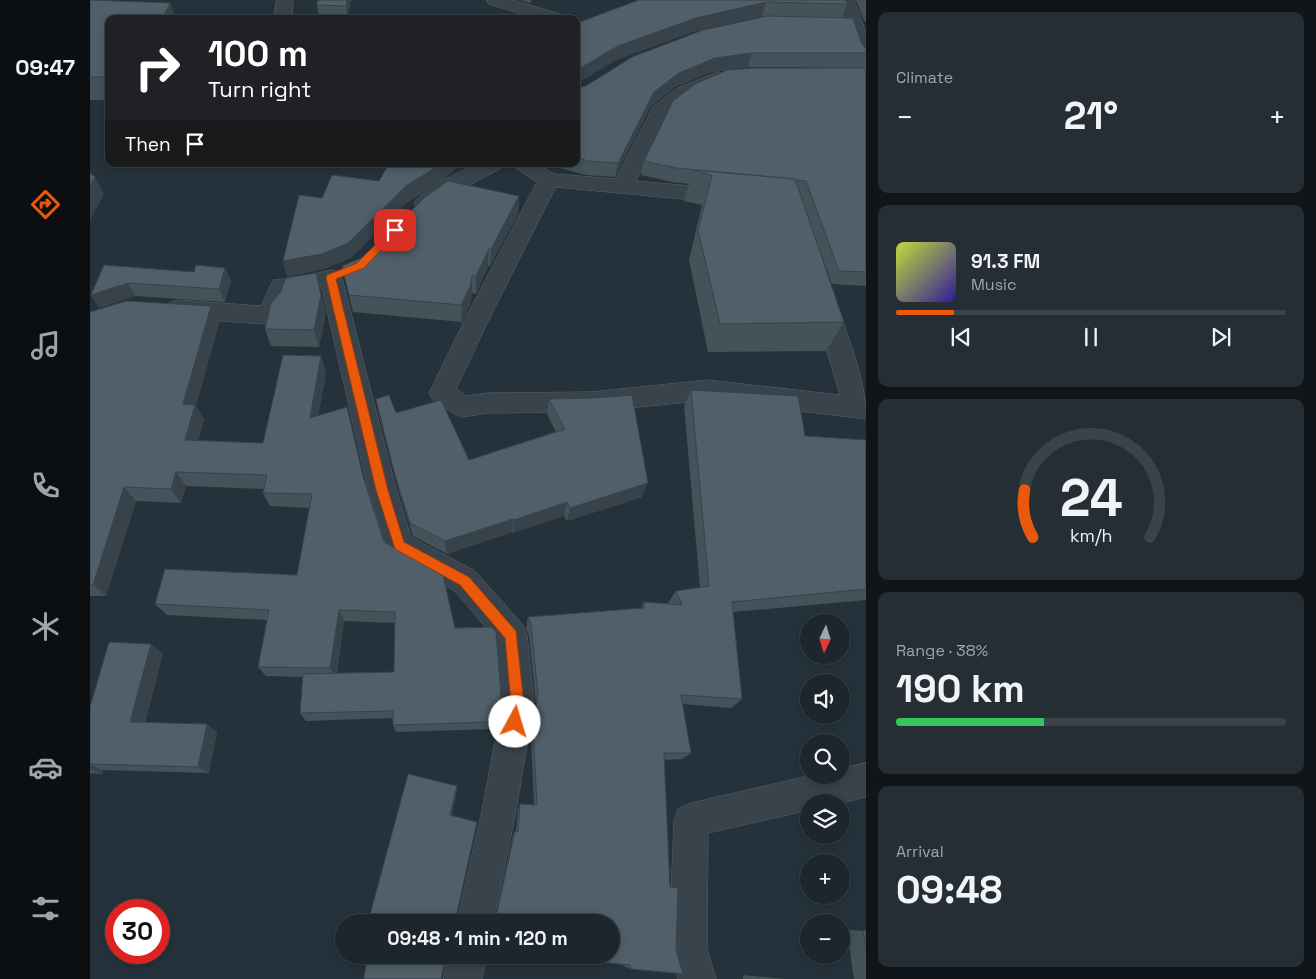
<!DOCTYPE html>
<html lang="en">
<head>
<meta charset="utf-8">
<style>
	:root { --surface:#1c262c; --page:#252e34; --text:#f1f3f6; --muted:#a0a5a9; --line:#3a4348; --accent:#ea580c }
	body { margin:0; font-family:"Space Grotesk",sans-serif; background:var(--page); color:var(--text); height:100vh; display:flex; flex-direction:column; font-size:19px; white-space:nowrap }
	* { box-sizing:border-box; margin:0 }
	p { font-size:16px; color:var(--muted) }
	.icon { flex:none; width:28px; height:28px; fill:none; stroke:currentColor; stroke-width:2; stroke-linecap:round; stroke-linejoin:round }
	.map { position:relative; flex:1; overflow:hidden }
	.panel { display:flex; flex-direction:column; gap:12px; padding:12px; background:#0f1518; width:450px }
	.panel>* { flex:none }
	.hud { position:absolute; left:15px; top:15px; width:475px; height:152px; border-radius:10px; box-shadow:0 2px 8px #0003,0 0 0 1px var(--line); background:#202124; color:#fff; overflow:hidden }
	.needle { width:32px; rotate:184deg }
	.controls { position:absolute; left:710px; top:614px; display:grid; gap:10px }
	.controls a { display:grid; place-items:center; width:50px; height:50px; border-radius:50%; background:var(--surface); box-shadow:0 2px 8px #0003,0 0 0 1px var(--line); font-size:25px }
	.speed { position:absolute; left:15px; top:899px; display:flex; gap:10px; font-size:25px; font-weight:700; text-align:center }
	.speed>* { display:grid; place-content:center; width:65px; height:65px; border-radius:50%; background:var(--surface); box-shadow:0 2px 8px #0003,0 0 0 1px var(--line); line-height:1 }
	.speed .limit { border:8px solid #d22; background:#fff; color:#111 }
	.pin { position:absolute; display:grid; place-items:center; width:42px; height:42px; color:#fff; margin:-21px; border-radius:10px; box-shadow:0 2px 8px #0006 }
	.me { position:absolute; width:55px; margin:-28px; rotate:6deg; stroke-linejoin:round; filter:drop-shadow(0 0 4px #0008) }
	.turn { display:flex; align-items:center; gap:18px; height:105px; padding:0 20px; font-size:22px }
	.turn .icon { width:65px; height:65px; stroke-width:2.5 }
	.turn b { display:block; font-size:35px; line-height:42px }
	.then { display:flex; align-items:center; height:48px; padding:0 20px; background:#0003; gap:10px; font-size:19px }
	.big { font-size:38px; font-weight:600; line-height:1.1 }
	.panel .widget { flex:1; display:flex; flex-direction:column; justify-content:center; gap:8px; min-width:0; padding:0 18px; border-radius:10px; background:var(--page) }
	.panel .dial { align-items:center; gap:0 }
	.dial svg { height:130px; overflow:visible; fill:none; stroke:var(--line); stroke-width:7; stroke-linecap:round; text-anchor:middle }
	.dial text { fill:var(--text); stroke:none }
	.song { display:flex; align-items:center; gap:15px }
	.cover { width:60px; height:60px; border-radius:8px; background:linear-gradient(135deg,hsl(70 70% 55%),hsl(250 70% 35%)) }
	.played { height:5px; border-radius:2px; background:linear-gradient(90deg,var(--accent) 15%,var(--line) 15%) }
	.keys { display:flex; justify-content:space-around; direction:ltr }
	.heat { display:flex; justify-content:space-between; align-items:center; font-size:28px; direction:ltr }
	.charge { height:8px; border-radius:4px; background:linear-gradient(90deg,#34c759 38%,var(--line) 0) }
	.trip { position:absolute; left:245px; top:914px; width:285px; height:50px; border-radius:25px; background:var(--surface); box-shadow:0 2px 8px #0003,0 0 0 1px var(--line); font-weight:600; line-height:50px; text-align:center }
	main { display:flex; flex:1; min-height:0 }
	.menu { display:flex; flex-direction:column; width:90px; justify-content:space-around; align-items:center; background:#0b0f12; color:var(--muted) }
	.menu .icon { width:35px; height:35px }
	.menu .current { color:var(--accent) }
	.menu b { font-size:22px; color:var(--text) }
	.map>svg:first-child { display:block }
</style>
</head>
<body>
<main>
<nav class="menu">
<b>09:47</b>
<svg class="icon current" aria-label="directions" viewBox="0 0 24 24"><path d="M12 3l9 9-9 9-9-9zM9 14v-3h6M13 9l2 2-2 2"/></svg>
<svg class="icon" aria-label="music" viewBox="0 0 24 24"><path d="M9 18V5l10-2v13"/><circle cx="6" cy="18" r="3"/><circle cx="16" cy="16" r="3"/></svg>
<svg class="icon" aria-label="phone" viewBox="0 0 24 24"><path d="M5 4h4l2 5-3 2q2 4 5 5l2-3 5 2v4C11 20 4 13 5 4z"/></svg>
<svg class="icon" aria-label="climate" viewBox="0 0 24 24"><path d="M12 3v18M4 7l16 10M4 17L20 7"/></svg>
<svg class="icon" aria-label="car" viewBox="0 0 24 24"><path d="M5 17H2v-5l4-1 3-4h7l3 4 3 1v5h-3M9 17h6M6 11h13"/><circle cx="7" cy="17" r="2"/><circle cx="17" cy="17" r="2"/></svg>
<svg class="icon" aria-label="filters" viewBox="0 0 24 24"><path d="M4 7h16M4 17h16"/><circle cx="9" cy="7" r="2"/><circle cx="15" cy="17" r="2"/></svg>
</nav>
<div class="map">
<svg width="776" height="979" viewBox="0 0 776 979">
	<rect width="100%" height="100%" fill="#25323b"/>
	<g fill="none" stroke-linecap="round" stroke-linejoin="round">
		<!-- street casing -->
		<g stroke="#576169" stroke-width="1">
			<g id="street">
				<polygon points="187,0 203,0 202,19 184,19"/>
				<polygon points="397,0 423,0 473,15 475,19 448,19 399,4"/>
				<polygon points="748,0 764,0 776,32 776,62 770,61 767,57"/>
				<path d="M628,72l7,2 2,4 -2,4 -35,15 -22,17 -32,67 88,8 7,2 4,5 -4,5 -7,2 -168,-16 -63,124 -37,78 11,7 20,-3 104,-1 117,-12 132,15 -29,-96 4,-6 8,-3 8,3 4,6c13,39 31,79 31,120l-158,-19 -117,12 -104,1 -24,4 -9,-3 -21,-14 -4,-7 40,-82 68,-129 -20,-13 -3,-5h24l16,10 62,5 37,-72 23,-18z"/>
				<path d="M387,164h26l-3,5 -48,25 -19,14 -8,2 -8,-2 -3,-5c11,-17 45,-30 63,-39z"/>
				<path d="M241,270l8,2 3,6 54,211 15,48 64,34 48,54 4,10 7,69 -18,107 -23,111h-36l25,-111 20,-107 -5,-63 -42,-50 -66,-37 -21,-65 -46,-201 -20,5 -12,1c-5,15 -9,25 -25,30l-88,-6 -8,-3 -4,-6 4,-6 8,-3 84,6 12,-26 29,-3z"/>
				<polygon points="776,763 776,797 751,803 719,802 719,810 618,833 617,948 626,979 588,979 579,948 584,820 589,808 601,803 723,775 751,775 751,769"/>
				<polygon points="359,955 397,955 392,979 354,979"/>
			</g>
		</g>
		<!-- street -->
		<use href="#street" fill="#38434b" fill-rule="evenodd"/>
	</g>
	<!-- wall -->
	<g fill="#45525a" fill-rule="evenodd">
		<polygon points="0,0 16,0 15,1 80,3 85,19 19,19 19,100 0,100"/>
		<polygon points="228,0 261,0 257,16 229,15 227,5"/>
		<polygon points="430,0 442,0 440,3"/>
		<path d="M549,0h207l1,4 -5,13 24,31v20l-118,-1 -37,5 -36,15 -24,19 -36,71 -29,-2 -41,-11h31l1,-141zM672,16h2l-178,70 -9,2v-5l39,-23 76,-28z"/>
		<polygon points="766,0 776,0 776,21 774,21"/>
		<polygon points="776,68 776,286 742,284 713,204 754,322 736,351 618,352 599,260 612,205 594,201 599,184 582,182 551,175 554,161"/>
		<polygon points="429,196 428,214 400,266 398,266 386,294 382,293 380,304 372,322 263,312 252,266"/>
		<polygon points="14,265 104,272 135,268 141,281 135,302 45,296 9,308 1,295"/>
		<path d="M121,306l8,17 -23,83 8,14 -6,21 65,2 58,-87 5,17 -8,43 29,-9 17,74 20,61 71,86 45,76 -5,25 -99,3 -3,-7v-7l-87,3 -6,-8 3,-36 -37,-1 -8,-9 9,-47 -100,-5 -12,-11 142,-29 12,-67 -39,-2 -7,-13 1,-4 -78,-3 -5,17 -45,-2 -30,95h-16v-284zM254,621l51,2 -1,49 -57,1z"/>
		<polygon points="236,312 229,347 181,346 175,329"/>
		<polygon points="601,390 715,436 776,440 776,600 643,612 652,699 641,708 593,704 601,753 592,759 574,760 541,969 533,966 521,922 404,922 423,835 425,831 426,832 428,809 430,804 444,805 441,736 446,704 439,635 436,629 438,617 551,608 554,602 579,604 578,603 586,591 610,588 594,406"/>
		<polygon points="504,398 552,497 477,521 474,516 423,533 422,532 357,554 323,536 308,488 289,415 286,399 379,460 466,432 457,414 459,399"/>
		<polygon points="73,653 55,723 127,732 119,773 13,770 12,774 0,773 0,707"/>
		<polygon points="757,930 776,931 776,979 764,979"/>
		<polygon points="653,975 696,979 653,979"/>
	</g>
	<!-- shaded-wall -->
	<g fill="#38424a">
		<polygon points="257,0 261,0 257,16 256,6"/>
		<polygon points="676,2 672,16 602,32 526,60 486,84 487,70 528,46 606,18"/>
		<polygon points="80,3 85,19 72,19"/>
		<polygon points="662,53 658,67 621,72 585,87 561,106 525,177 528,163 564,92 589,73 625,58"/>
		<polygon points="351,164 372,164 351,181 318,202 261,258 235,269 197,277 193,261"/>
		<polygon points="5,177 14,194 0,220 0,186"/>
		<polygon points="429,196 428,214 400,266 401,249"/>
		<polygon points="399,249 398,266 386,294 386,276"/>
		<polygon points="135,268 141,281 135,302 129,289"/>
		<polygon points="226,273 236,312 229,347 224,330"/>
		<polygon points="382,276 382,293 380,304 372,322 371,305"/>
		<polygon points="38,283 45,296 9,308 1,295"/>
		<polygon points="121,306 129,323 106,406 114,420 104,455 95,440 93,404"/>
		<polygon points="231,356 236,373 225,433 220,418"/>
		<polygon points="86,472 96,486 91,503 81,489"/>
		<polygon points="558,483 552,497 477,521 480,508"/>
		<polygon points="34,487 46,501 16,596 3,585"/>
		<polygon points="477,502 474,516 423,533 424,520"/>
		<polygon points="423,519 422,532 357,554 355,541"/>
		<polygon points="249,610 254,621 246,677 240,668"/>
		<polygon points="61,644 73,653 53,730 40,722"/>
		<polygon points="411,696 410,704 405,729 406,722"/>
		<polygon points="117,724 127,732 119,773 108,767"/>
		<polygon points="0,765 13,770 12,774 0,769"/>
		<polygon points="367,786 367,791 361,820 360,815"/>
		<polygon points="387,822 387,826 365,922 366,922 365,922"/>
		<polygon points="357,955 352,979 353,979 351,979 356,957"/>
	</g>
	<!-- building -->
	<g fill="#505f69" stroke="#38424a">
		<polygon points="0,0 80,3 72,19 19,19 19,77 0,77"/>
		<polygon points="228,0 257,0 256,6 227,5"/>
		<polygon points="549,0 756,0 757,4 676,2 606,18 528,46 487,70 487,88 496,86 542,57 613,30 677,16 763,18 772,44 776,48 776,53 662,53 625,58 589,73 564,92 528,163 498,161 486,157 486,25 489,24 487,23"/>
		<polygon points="663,68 776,68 776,272 749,271 716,181 705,180 705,179 586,168 554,161 583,101 605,84 637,70"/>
		<polygon points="299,164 351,164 316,186 258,243 232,254 193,261 209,195 232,198 242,175 289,181"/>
		<polygon points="603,170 705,179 754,322 630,324 608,230 622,175"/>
		<polygon points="0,173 5,177 0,186"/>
		<polygon points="358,181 429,196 401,249 399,249 386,276 382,276 380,287 371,305 259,295 252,266 276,256 335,197"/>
		<polygon points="14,265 104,272 106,265 135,268 129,289 38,283 1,295"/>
		<polygon points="226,273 231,295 224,330 175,329 181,303 190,293 196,278"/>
		<polygon points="36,301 121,306 93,404 105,405 95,440 173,443 193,355 231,356 220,418 257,407 273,476 294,542 353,575 365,628 402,627 406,632 411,696 406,722 303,725 303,711 210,713 213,674 304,672 305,612 249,610 240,668 168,667 179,610 65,604 75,569 207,575 222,494 173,493 177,475 86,472 81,489 34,487 3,585 0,585 0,312"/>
		<polygon points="601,390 708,396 715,436 776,440 776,589 642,602 652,699 591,695 601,753 574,753 580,887 588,888 586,950 593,974 541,969 540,965 436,955 521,955 521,922 405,922 425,831 428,832 430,804 447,805 443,728 448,695 441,624 438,617 554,608 554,602 592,605 586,591 619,586"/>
		<polygon points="299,395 306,413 351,400 379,460 475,429 459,399 504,398 542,395 558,483 480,508 477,502 424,520 423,519 355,541 320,523 305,475 286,399"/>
		<polygon points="19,642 61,644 40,722 117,724 108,767 0,764 0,707"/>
		<polygon points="318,774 367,786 360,815 387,822 365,922 278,922"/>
		<polygon points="773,930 776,931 776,947"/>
		<polygon points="277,955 371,955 356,957 351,979 274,979"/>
	</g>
	<!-- route -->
	<polygon fill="#ea580c" stroke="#983908" points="305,227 308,228 308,232 274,268 246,279 298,490 314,542 379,577 426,631 434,704 429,726 425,728 420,726 418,722 421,704 415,638 370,585 305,549 286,490 236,278 237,275 267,263 302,228"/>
</svg>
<div class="controls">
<a><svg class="needle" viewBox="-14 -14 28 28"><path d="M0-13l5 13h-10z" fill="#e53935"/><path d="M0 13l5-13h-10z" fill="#a0a5a9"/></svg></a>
<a><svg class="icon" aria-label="sound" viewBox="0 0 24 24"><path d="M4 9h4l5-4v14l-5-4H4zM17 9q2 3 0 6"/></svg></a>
<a><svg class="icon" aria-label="search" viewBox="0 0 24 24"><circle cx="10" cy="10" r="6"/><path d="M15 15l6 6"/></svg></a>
<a><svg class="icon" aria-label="layers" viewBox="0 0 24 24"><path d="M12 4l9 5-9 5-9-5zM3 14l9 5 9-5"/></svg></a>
<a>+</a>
<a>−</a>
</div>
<div class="speed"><div class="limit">30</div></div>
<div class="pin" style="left:305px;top:230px;background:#d93025"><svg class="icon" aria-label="arrive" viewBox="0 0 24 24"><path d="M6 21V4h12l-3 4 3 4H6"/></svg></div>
<svg class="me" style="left:425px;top:722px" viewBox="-20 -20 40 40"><circle r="19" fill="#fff"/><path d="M0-13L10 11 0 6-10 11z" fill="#ea580c"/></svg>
<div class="trip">09:48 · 1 min · 120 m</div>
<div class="hud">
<div class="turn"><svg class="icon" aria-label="right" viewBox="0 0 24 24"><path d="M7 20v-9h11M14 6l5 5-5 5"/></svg><div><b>100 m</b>Turn right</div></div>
<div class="then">Then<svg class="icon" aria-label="arrive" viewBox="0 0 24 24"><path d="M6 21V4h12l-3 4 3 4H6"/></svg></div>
</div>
</div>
<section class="panel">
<div class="widget"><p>Climate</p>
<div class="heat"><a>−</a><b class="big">21°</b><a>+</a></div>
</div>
<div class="widget">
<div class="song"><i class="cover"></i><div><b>91.3 FM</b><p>Music</p></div></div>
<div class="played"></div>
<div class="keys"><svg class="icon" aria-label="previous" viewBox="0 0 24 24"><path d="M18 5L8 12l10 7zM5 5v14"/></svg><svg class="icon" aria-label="pause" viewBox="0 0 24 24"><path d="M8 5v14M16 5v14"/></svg><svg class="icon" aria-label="next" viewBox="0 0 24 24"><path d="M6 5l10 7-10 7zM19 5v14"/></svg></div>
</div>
<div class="widget dial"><svg viewBox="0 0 100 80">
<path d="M14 69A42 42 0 1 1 86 69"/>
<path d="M14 69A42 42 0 0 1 9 40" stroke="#ea580c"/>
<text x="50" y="56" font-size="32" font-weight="700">24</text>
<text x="50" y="72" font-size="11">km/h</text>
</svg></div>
<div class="widget"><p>Range · 38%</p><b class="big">190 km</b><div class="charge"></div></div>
<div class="widget"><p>Arrival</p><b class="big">09:48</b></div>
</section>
</main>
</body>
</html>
